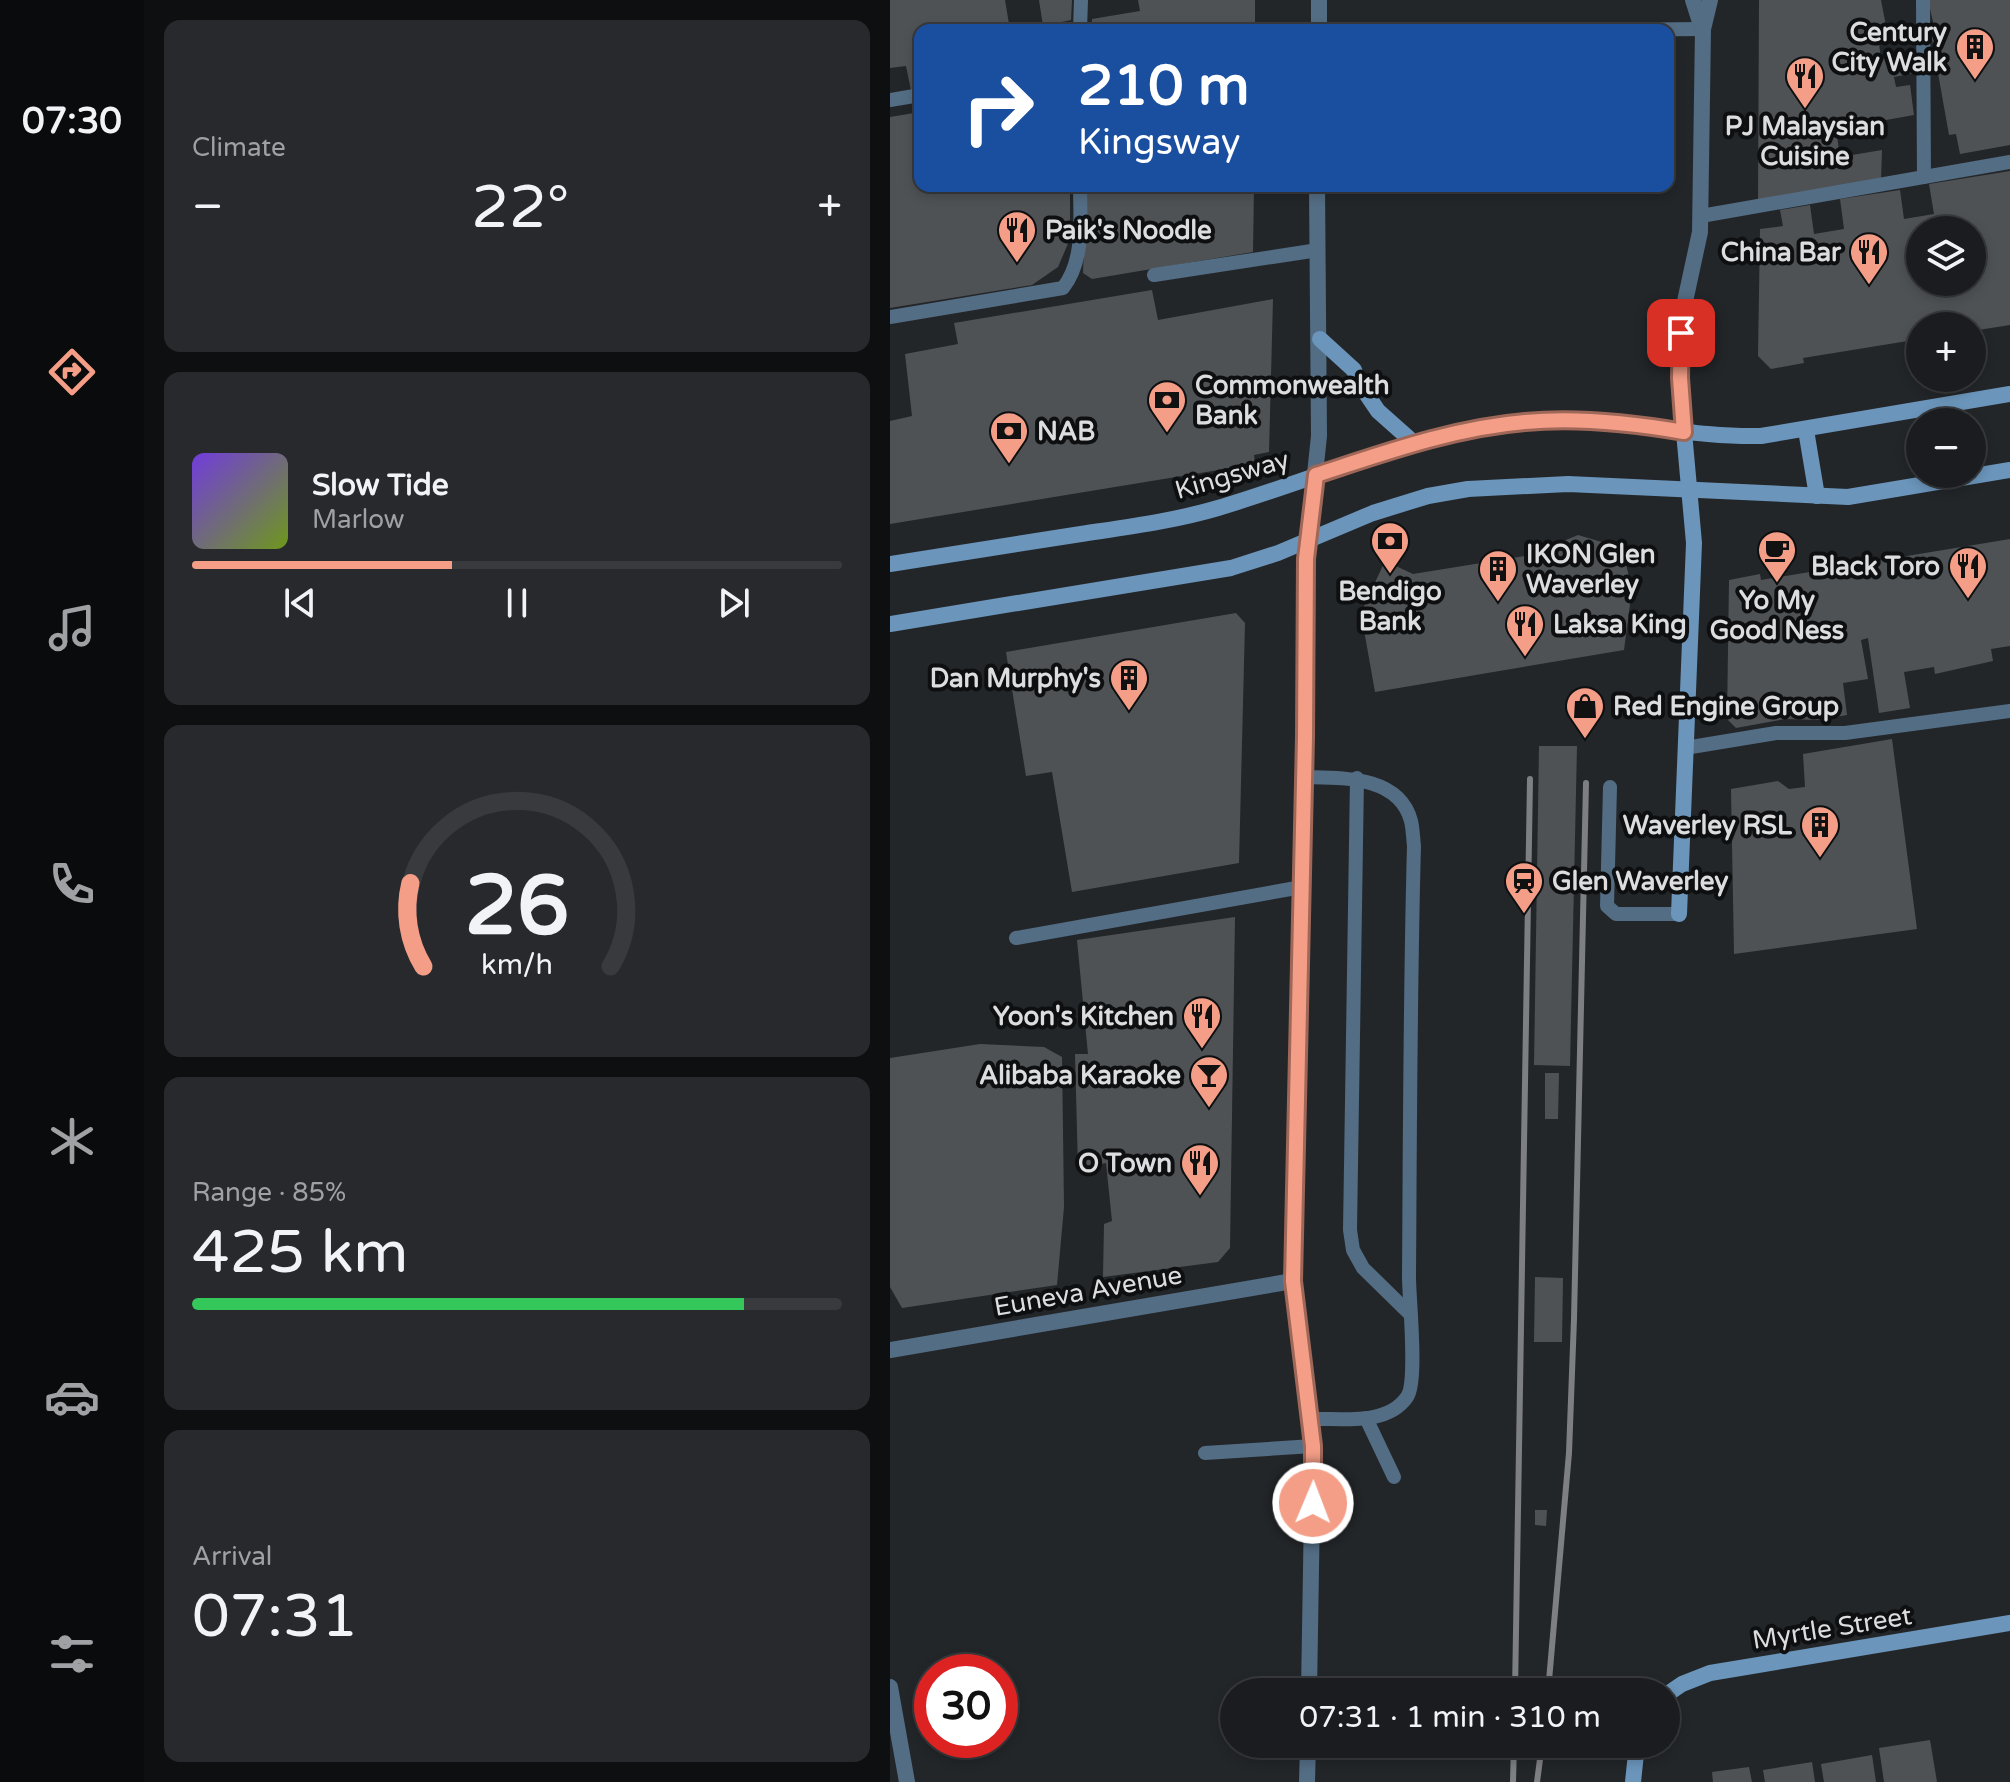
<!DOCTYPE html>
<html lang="en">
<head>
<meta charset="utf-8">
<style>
	:root { --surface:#1a1c1f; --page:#27292c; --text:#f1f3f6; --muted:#9fa1a4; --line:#383a3d; --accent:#f49e87 }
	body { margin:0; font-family:"Varela Round",sans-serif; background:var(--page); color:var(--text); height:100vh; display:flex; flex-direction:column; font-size:30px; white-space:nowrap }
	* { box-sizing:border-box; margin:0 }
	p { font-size:26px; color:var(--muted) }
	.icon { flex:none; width:44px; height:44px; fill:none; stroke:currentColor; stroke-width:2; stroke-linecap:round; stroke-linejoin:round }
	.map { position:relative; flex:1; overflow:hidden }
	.panel { display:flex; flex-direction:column; gap:20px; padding:20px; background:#0e0f11; width:746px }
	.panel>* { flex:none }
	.hud { position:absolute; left:24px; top:24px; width:760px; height:168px; border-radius:16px; box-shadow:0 4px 12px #0003,0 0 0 2px var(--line); background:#1a4fa0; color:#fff; overflow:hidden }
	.controls { position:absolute; left:1016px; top:216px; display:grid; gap:16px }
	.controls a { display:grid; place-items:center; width:80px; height:80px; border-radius:50%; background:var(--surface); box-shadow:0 4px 12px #0003,0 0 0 2px var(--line); font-size:40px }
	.speed { position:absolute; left:24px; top:1654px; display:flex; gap:16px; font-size:40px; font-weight:700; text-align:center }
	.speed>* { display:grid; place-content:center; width:104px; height:104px; border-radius:50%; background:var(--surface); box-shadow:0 4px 12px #0003,0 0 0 2px var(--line); line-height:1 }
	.speed .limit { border:12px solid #d22; background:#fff; color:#111 }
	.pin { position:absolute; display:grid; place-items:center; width:68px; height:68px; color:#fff; margin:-34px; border-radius:16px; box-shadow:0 4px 12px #0006 }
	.me { position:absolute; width:88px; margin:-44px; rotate:1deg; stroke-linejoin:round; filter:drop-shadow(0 0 6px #0008) }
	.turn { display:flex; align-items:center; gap:28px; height:168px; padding:0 32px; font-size:36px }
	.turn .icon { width:104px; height:104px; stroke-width:2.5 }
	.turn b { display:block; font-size:56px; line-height:68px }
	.big { font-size:60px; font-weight:600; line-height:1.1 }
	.panel .tile { flex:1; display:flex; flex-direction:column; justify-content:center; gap:12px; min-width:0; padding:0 28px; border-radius:16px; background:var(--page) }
	.panel .dial { align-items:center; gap:0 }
	.dial svg { height:208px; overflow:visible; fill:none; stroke:var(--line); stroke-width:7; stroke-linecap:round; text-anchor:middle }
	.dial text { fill:var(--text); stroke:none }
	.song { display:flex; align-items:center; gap:24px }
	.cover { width:96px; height:96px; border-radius:12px; background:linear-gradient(135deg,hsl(260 70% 55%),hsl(80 70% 35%)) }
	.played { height:8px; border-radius:4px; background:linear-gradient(90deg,var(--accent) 40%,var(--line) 40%) }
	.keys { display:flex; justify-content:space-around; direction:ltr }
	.heat { display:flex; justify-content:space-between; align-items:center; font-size:44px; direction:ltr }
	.charge { height:12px; border-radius:6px; background:linear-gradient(90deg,#34c759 85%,var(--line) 0) }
	.trip { position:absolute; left:330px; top:1678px; width:460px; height:80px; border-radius:40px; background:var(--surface); box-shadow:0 4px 12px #0003,0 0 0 2px var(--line); font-weight:600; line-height:80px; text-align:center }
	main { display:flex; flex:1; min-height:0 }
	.tab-bar { display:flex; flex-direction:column; width:144px; justify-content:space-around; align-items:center; background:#0a0b0c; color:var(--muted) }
	.tab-bar .icon { width:56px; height:56px }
	.tab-bar .selected { color:var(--accent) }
	.tab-bar b { font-size:36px; color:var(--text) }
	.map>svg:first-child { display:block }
</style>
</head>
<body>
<main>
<nav class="tab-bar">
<b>07:30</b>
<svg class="icon selected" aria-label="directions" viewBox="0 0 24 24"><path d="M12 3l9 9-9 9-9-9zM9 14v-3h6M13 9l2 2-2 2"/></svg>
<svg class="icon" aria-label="music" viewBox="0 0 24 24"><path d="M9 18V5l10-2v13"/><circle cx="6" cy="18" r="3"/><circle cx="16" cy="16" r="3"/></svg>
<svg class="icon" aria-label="phone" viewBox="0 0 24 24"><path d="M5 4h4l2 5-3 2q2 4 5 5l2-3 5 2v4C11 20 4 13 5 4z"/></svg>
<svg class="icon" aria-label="climate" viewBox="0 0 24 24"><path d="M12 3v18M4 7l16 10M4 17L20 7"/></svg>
<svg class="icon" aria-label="car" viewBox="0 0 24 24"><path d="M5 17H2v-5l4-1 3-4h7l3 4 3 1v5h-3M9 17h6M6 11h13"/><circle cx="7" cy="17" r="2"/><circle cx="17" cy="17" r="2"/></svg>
<svg class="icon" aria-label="filters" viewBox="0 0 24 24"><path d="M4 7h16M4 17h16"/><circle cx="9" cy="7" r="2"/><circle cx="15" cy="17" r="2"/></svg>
</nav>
<section class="panel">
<div class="tile"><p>Climate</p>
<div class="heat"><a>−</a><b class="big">22°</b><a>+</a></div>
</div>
<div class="tile">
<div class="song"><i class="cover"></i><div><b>Slow Tide</b><p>Marlow</p></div></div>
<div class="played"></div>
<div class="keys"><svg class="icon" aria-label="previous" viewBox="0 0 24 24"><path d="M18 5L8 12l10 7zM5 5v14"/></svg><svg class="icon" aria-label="pause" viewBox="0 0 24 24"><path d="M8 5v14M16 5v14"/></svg><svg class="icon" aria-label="next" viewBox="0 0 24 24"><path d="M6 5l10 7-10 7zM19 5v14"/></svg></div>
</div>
<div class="tile dial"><svg viewBox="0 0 100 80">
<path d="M14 69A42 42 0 1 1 86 69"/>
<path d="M14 69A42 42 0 0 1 9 37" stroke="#f49e87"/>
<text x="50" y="56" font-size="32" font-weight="700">26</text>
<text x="50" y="72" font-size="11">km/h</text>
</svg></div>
<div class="tile"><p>Range · 85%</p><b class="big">425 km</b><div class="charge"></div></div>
<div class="tile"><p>Arrival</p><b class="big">07:31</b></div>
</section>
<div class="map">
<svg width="1120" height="1782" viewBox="0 0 1120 1782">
	<rect width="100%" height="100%" fill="#232629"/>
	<!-- building -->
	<g fill="#4f5255" fill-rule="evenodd">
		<polygon points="0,0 115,0 120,30 30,30 30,93 22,95 16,66 0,68"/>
		<polygon points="149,0 182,0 181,20 153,26"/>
		<polygon points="248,0 365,0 365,30 202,30 202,19 250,11"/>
		<polygon points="869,0 991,0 996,26 987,28 991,59 1022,55 1024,73 1004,77 1006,87 1020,85 1024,115 946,129 950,157 992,150 991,181 868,203"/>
		<polygon points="1038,0 1120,0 1120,145 1070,154 1066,134 1059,135 1040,28 1044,26"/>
		<polygon points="30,112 30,186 180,186 180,239 168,267 142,285 0,308 0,117"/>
		<path d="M1120,171v154l-38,6v-5h-52v13l-117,19 1,5 -33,6 -13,-13 2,-127 23,-3 -3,-16 30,-5 4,29 30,-5 -4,-30 60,-9 4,29 30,-5 -5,-30zM1030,230h52v52h-52z"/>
		<polygon points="196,186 364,186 363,252 202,279 193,273"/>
		<polygon points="262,290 268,320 383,299 379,452 364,455 365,464 0,524 0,421 22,416 15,354 68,344 64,323"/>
		<polygon points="688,535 732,548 742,589 734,650 485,692 474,630 469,617 495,561 523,574 640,555"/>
		<polygon points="1120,539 1120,646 1101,649 1103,661 1045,674 1044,667 1014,672 1020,708 989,713 978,638 971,640 978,679 953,683 957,715 928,720 895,719 846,728 837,719 839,580 870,574 871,580"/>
		<polygon points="346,613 355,623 349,863 182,892 162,772 136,776 116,652"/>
		<polygon points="1002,739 1027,929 844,954 841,789 888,781 899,789 915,787 913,754"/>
		<polygon points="649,746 687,746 680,1066 644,1065"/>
		<polygon points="345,917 340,1248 328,1262 213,1277 214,1224 222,1221 216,1163 188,1169 185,1054 198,1054 187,940"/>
		<polygon points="90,1044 154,1047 172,1057 174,1207 167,1285 12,1308 0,1287 0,1058"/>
		<polygon points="655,1073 669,1073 668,1119 655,1119"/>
		<polygon points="645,1277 673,1278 672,1342 644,1342"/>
		<polygon points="645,1510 657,1510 656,1526 645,1525"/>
		<polygon points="1040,1740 1047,1782 994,1782 989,1748"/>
		<polygon points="982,1755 986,1782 934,1782 931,1764"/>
		<polygon points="922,1762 925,1782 875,1782 873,1770"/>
		<polygon points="859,1767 862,1782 823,1782 822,1772"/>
	</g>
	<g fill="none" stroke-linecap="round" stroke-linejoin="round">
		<!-- lane -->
		<g stroke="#536d84" stroke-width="14">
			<polyline points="1033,0 1034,177"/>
			<polyline points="190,30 191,0"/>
			<polyline points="706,30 813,29"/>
			<polyline points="0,100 30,95"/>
			<polyline points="811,216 1120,162"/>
			<polyline points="264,275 428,250"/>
			<path d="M0,317l173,-29c22,-28 17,-69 17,-102"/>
			<polyline points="795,748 886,733 955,733 1120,711"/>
			<path d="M414,777c37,1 95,-2 107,44 2,8 2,17 3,25 -4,143 -4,287 -5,431 0,23 9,105 -2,120 -20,29 -65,21 -96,22"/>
			<polyline points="467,778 460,1230 463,1250 473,1268 519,1313"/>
			<polyline points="720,787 717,906 726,914 789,914"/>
			<polyline points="126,938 412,887"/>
			<polyline points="476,1418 504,1477"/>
			<polyline points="315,1453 423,1446"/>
		</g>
		<!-- street -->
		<g stroke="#536d84" stroke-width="16">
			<polyline points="803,0 812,28"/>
			<polyline points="429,30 429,0"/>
			<polyline points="794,432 790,378 791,320 810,232 813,29 820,0"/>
			<polyline points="0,1350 403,1281"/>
			<polyline points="0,1687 17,1782"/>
			<polyline points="419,1692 423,1446 403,1281 415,737 416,559 429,436 427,186"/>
			<polyline points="417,1782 418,1744"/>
		</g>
		<!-- secondary -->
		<g stroke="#6b95bb" stroke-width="16">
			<polyline points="430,339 464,370 469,383 488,411 524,443"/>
			<polyline points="916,430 927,496"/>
			<path d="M0,564c64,-10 128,-20 191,-30 46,-7 93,-13 137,-26 101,-30 197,-74 302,-86 81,-9 161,16 241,14l249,-42"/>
			<polyline points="0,624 341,568 388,553 483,513 538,496 578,489 678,484 958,497 1120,470"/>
			<polyline points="789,914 804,543 794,432"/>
			<polyline points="776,1695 792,1684 820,1673 1120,1623"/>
			<polyline points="743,1782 747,1744"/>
		</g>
		<!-- rail -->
		<g stroke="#7d7f82" stroke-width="6">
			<polyline points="625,1692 640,779"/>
			<polyline points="658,1692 679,1453 684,1319 696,783"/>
			<polyline points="623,1782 624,1744"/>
			<polyline points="647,1782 652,1744"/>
		</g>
	</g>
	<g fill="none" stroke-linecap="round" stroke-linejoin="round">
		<!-- route casing -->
		<g stroke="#9f6758" stroke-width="20">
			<path id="route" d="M423,1503v-57l-20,-165 12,-544 1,-178 10,-84c68,-22 137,-47 209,-53 52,-5 107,1 159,10l-4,-54 1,-45"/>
		</g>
		<!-- route -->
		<use href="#route" stroke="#f49e87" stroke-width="14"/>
	</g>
	<!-- icons -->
	<defs>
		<g id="building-pin" transform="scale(2)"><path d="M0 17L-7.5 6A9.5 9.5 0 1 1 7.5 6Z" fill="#f49e87" stroke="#0d0f10"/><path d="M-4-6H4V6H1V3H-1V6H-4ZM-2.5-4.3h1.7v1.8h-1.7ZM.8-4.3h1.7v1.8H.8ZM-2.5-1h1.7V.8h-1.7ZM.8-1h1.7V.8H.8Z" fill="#111"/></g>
		<g id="restaurant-pin" transform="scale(2)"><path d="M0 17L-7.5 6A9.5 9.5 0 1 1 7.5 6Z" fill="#f49e87" stroke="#0d0f10"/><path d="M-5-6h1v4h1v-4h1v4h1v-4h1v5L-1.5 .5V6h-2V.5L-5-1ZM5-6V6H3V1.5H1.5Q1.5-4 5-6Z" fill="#111"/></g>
		<g id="bank-pin" transform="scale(2)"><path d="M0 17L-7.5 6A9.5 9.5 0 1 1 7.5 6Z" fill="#f49e87" stroke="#0d0f10"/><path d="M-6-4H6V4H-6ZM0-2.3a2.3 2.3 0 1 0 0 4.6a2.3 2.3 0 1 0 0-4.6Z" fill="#111"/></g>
		<g id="cafe-pin" transform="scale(2)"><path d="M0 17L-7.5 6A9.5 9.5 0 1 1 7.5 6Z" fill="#f49e87" stroke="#0d0f10"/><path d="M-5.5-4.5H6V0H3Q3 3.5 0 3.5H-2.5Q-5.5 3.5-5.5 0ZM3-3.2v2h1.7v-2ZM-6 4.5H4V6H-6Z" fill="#111"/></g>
		<g id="shop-pin" transform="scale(2)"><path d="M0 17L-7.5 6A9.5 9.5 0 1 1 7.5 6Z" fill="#f49e87" stroke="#0d0f10"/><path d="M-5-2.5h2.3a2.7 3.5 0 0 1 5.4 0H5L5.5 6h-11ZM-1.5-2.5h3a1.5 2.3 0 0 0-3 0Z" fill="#111"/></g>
		<g id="station-pin" transform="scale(2)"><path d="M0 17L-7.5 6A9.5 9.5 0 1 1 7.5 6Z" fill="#f49e87" stroke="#0d0f10"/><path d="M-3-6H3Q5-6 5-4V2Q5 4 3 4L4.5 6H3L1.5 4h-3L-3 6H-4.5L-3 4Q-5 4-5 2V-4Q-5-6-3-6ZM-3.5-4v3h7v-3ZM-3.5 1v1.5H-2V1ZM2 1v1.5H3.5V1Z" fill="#111"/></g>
		<g id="bar-pin" transform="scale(2)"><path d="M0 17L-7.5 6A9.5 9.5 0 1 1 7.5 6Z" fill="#f49e87" stroke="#0d0f10"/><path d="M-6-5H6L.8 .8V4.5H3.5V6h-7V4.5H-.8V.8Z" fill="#111"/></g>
	</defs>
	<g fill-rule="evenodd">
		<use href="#building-pin" x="1085" y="47"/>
		<use href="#restaurant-pin" x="915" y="76"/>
		<use href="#restaurant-pin" x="127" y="230"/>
		<use href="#restaurant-pin" x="979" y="252"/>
		<use href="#bank-pin" x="277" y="400"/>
		<use href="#bank-pin" x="119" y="431"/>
		<use href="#bank-pin" x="500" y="541"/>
		<use href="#cafe-pin" x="887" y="550"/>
		<use href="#restaurant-pin" x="1078" y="566"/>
		<use href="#building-pin" x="608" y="569"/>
		<use href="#restaurant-pin" x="635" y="624"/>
		<use href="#building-pin" x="239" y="678"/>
		<use href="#shop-pin" x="695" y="706"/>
		<use href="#building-pin" x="930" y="825"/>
		<use href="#station-pin" x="634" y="881"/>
		<use href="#restaurant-pin" x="312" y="1016"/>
		<use href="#bar-pin" x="319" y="1075"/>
		<use href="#restaurant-pin" x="310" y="1163"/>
	</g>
	<g text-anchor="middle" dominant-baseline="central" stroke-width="8" stroke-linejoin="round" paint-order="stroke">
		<!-- poi labels -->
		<g font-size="26" font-weight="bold" fill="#dbdddf" stroke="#0d0f10" text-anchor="end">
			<text x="1057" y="32">Century<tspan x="1057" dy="30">City Walk</tspan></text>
			<text x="915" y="126" text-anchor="middle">PJ Malaysian<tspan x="915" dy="30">Cuisine</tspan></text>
			<text x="155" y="230" text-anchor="start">Paik's Noodle</text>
			<text x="951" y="252">China Bar</text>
			<text x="305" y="385" text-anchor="start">Commonwealth<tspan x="305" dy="30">Bank</tspan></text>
			<text x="147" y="431" text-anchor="start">NAB</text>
			<text x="636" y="554" text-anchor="start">IKON Glen<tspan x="636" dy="30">Waverley</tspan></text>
			<text x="1050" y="566">Black Toro</text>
			<text x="500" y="591" text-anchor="middle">Bendigo<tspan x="500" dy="30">Bank</tspan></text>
			<text x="887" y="600" text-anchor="middle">Yo My<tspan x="887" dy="30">Good Ness</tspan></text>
			<text x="663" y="624" text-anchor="start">Laksa King</text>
			<text x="211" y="678">Dan Murphy's</text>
			<text x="723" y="706" text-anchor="start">Red Engine Group</text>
			<text x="902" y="825">Waverley RSL</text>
			<text x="662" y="881" text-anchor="start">Glen Waverley</text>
			<text x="284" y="1016">Yoon's Kitchen</text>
			<text x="291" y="1075">Alibaba Karaoke</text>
			<text x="282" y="1163">O Town</text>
		</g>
		<!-- street labels -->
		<g font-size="26" fill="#dbdddf" stroke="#0d0f10">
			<text transform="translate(342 475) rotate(-16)">Kingsway</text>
			<text transform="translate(198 1291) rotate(-10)">Euneva Avenue</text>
			<text transform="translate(942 1628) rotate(-9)">Myrtle Street</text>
		</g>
	</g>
</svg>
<div class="controls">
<a><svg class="icon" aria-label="layers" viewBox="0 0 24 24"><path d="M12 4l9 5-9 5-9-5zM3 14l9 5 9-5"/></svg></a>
<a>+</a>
<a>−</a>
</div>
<div class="speed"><div class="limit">30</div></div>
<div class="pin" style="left:791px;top:333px;background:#d93025"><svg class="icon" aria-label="arrive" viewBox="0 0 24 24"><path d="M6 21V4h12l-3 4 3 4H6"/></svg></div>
<svg class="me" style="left:423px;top:1503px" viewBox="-20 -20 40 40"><circle r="17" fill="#f49e87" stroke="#fff" stroke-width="3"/><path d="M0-11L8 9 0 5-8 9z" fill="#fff"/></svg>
<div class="trip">07:31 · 1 min · 310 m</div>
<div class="hud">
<div class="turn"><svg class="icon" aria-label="right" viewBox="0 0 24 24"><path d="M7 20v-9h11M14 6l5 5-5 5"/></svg><div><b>210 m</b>Kingsway</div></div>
</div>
</div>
</main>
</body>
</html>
